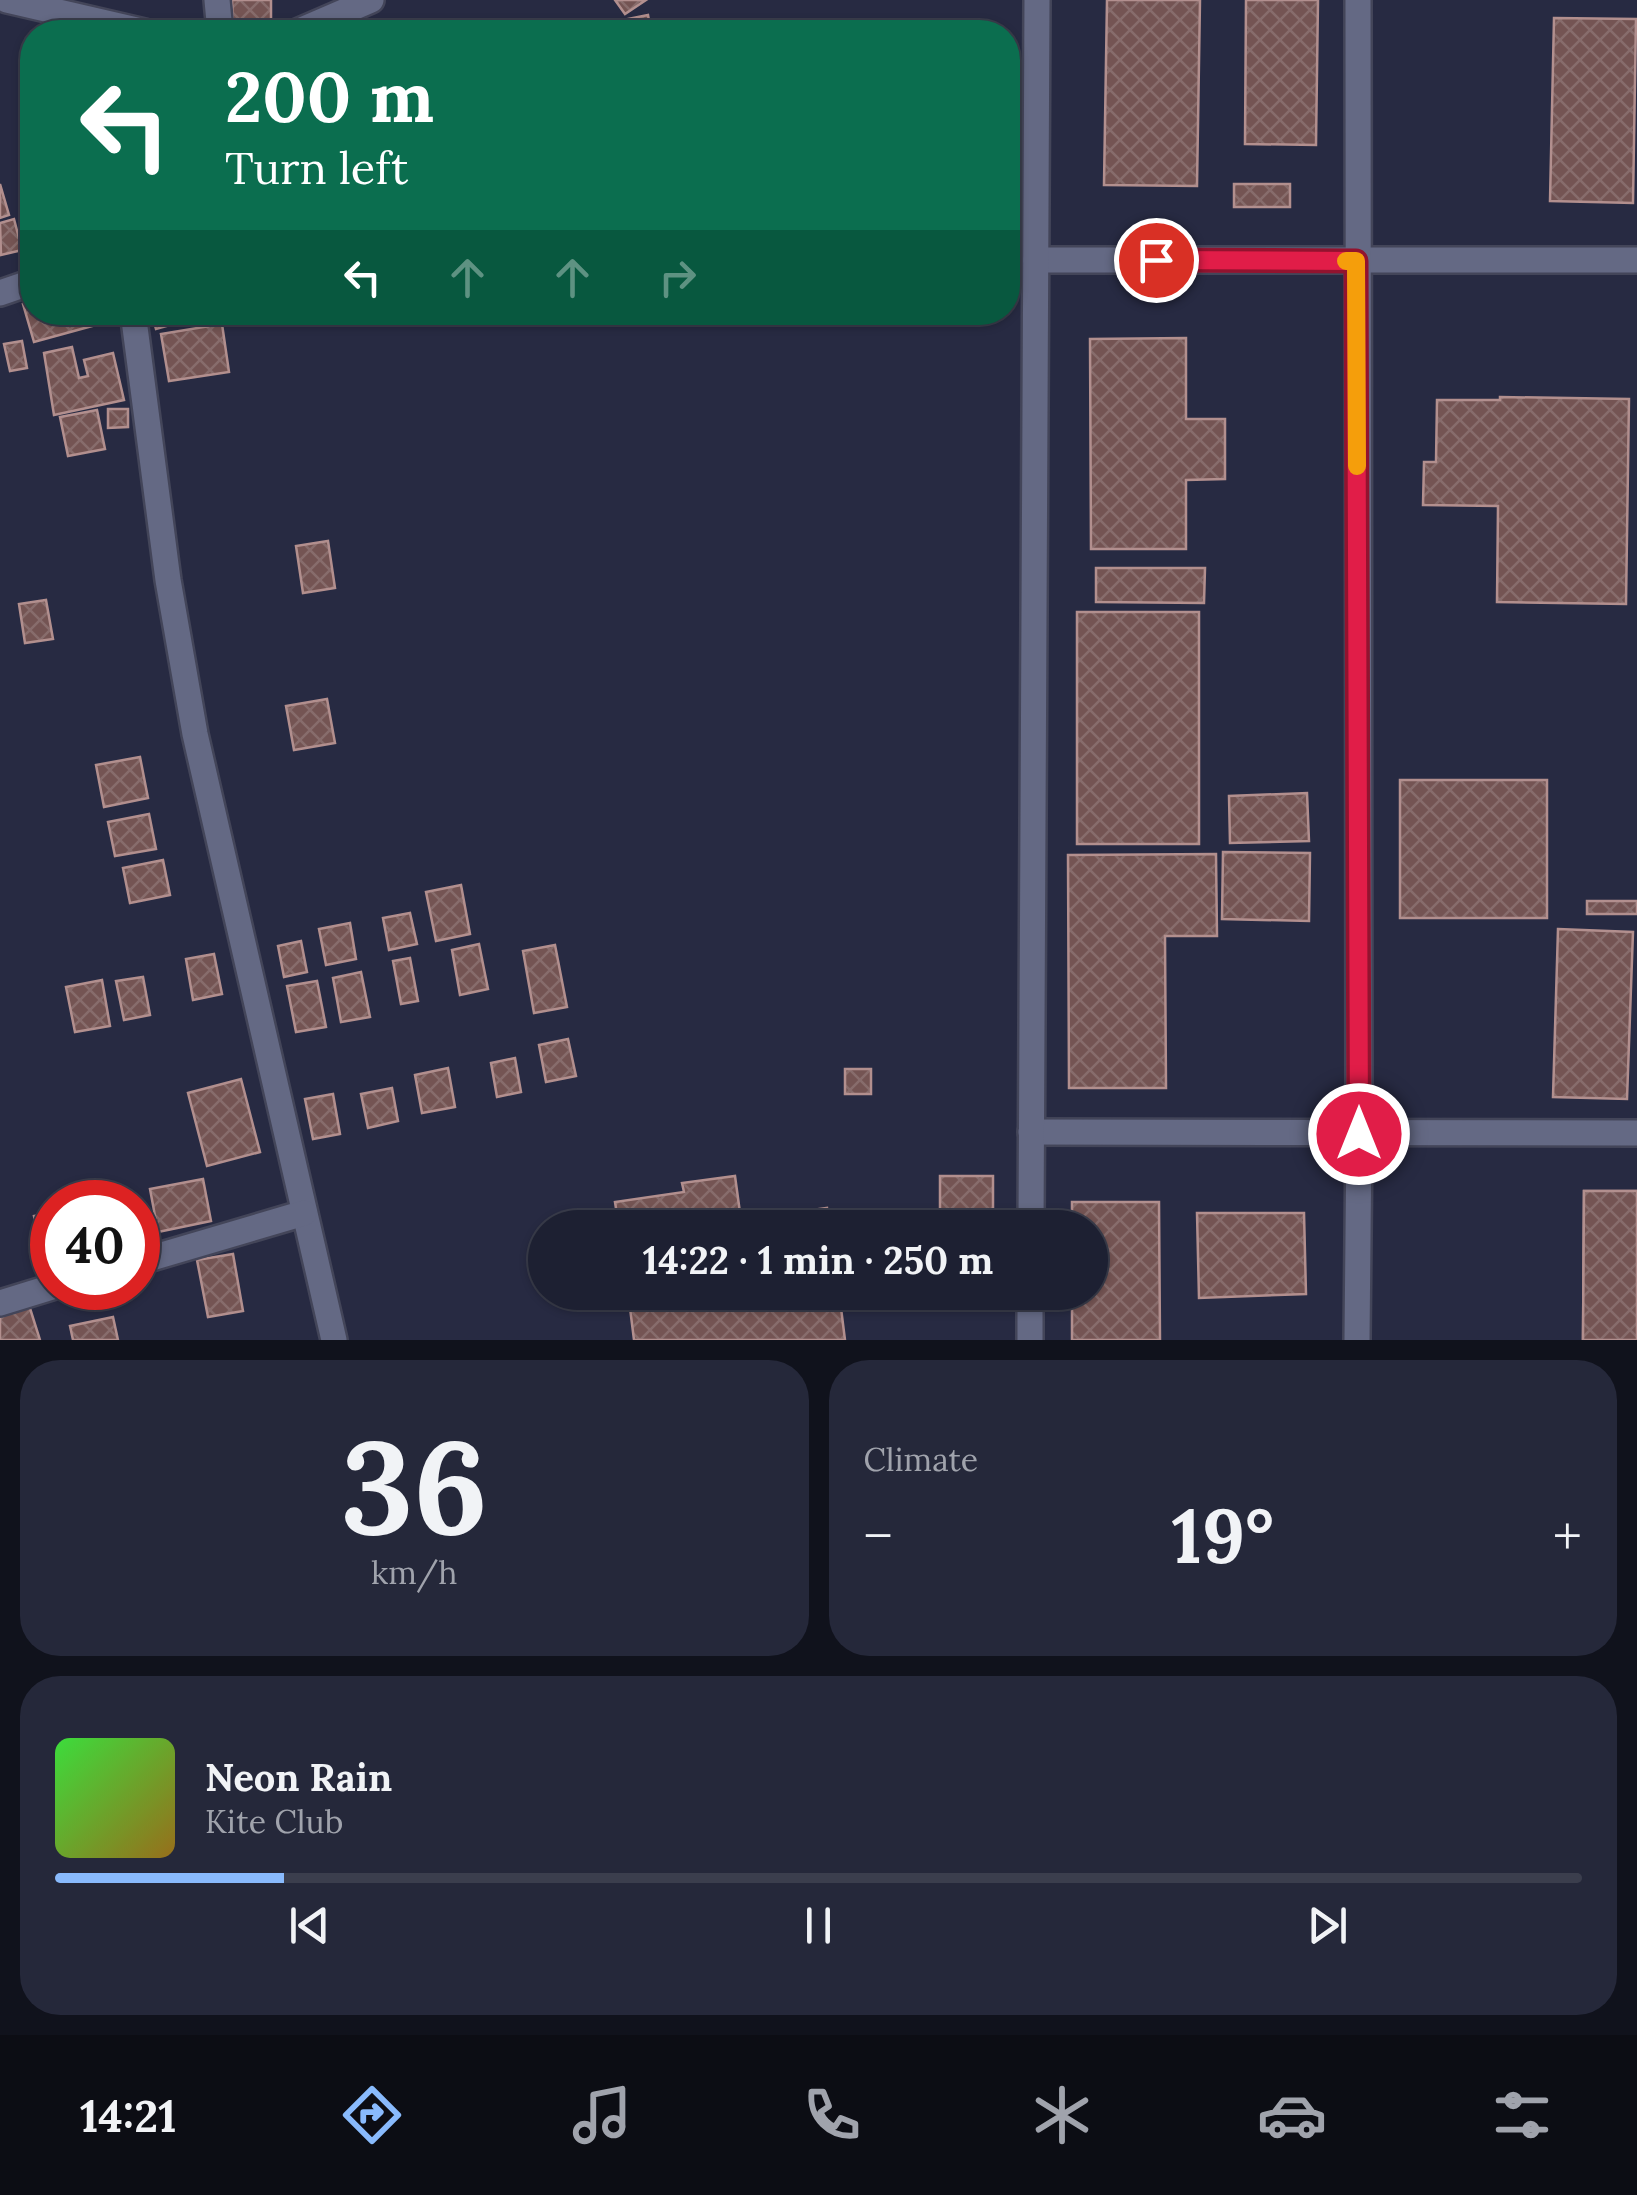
<!DOCTYPE html>
<html lang="en">
<head>
<meta charset="utf-8">
<style>
	:root { --surface:#1d2032; --page:#25283a; --text:#f1f3f6; --muted:#a0a3ac; --line:#3b3e4d; --accent:#89bafc }
	body { margin:0; font-family:Lora,serif; background:var(--page); color:var(--text); height:100vh; display:flex; flex-direction:column; font-size:38px; white-space:nowrap }
	* { box-sizing:border-box; margin:0 }
	p { font-size:32px; color:var(--muted) }
	.icon { flex:none; width:55px; height:55px; fill:none; stroke:currentColor; stroke-width:2; stroke-linecap:round; stroke-linejoin:round }
	.map { position:relative; height:1340px; overflow:hidden }
	.sheet { display:flex; flex-direction:column; gap:20px; padding:20px; background:#10121c; flex:1 }
	.sheet>* { flex:none }
	.banner { position:absolute; left:20px; top:20px; width:1000px; height:305px; border-radius:40px; box-shadow:0 2px 8px #0004,0 0 0 2px var(--line); background:#0b6e4f; color:#fff; overflow:hidden }
	.speed { position:absolute; left:30px; top:1180px; display:flex; gap:20px; font-size:50px; font-weight:700; text-align:center }
	.speed>* { display:grid; place-content:center; width:130px; height:130px; border-radius:50%; background:var(--surface); box-shadow:0 2px 8px #0004,0 0 0 2px var(--line); line-height:1 }
	.speed .limit { border:15px solid #d22; background:#fff; color:#111 }
	.pin { position:absolute; display:grid; place-items:center; width:85px; height:85px; color:#fff; margin:-42px; border:5px solid #fff; border-radius:50%; box-shadow:0 2px 10px #0007 }
	.me { position:absolute; width:110px; margin:-55px; rotate:0deg; stroke-linejoin:round; filter:drop-shadow(0 0 8px #0008) }
	.turn { display:flex; align-items:center; gap:35px; height:210px; padding:0 40px; font-size:45px }
	.turn .icon { width:130px; height:130px; stroke-width:2.5 }
	.turn b { display:block; font-size:70px; line-height:85px }
	.lanes { display:flex; align-items:center; height:95px; padding:0 40px; background:#0003; justify-content:center; gap:50px; direction:ltr }
	.lanes .off { opacity:.35 }
	.big { font-size:75px; font-weight:700; line-height:1.1 }
	.sheet .widget { flex:1; display:flex; flex-direction:column; justify-content:center; gap:15px; min-width:0; padding:0 35px; border-radius:40px; background:var(--page) }
	.sheet .dial { align-items:center; gap:0 }
	.dial b { font-size:130px; line-height:1 }
	.song { display:flex; align-items:center; gap:30px }
	.cover { width:120px; height:120px; border-radius:15px; background:linear-gradient(135deg,hsl(120 70% 55%),hsl(40 70% 35%)) }
	.played { height:10px; border-radius:5px; background:linear-gradient(90deg,var(--accent) 15%,var(--line) 15%) }
	.keys { display:flex; justify-content:space-around; direction:ltr }
	.heat { display:flex; justify-content:space-between; align-items:center; font-size:55px; direction:ltr }
	.sheet .tiles { flex:1; display:grid; gap:20px; grid-template-columns:1fr 1fr }
	.widget:last-child { grid-column:span 2 }
	.trip { position:absolute; left:528px; top:1210px; width:580px; height:100px; border-radius:50px; background:var(--surface); box-shadow:0 2px 8px #0004,0 0 0 2px var(--line); font-weight:700; line-height:100px; text-align:center }
	.dock { display:flex; height:160px; justify-content:space-around; align-items:center; background:#0c0d14; color:var(--muted) }
	.dock .icon { width:70px; height:70px }
	.dock .on { color:var(--accent) }
	.dock b { font-size:45px; color:var(--text) }
	.map>svg:first-child { display:block }
</style>
</head>
<body>
<div class="map">
<svg width="1637" height="1340" viewBox="0 0 1637 1340">
	<defs>
		<pattern id="building-cross-hatch" width="8" height="8" patternUnits="userSpaceOnUse" patternTransform="scale(2.5)"><rect width="8" height="8" fill="#745453"/><path d="M0 0l8 8M0 8l8-8" fill="none" stroke="#876c6c"/></pattern>
	</defs>
	<rect width="100%" height="100%" fill="#272a42"/>
	<!-- building -->
	<g fill="url(#building-cross-hatch)" stroke="#b28f8e" stroke-width="2.5">
		<polygon points="232,0 271,0 271,30 233,31"/>
		<polygon points="615,0 646,0 625,14"/>
		<polygon points="1107,0 1200,0 1197,186 1104,185"/>
		<polygon points="1246,0 1318,0 1316,145 1245,144"/>
		<polygon points="648,15 651,32 620,32 618,21"/>
		<polygon points="1554,18 1636,19 1633,203 1550,201"/>
		<polygon points="32,160 32,222 20,163"/>
		<polygon points="0,184 9,215 0,218"/>
		<rect x="1234" y="184" width="56" height="23"/>
		<polygon points="14,219 22,250 1,255 0,223"/>
		<polygon points="32,301 32,312 89,312 92,326 34,342 23,304"/>
		<polygon points="151,312 205,312 206,315 156,329"/>
		<polygon points="222,324 229,372 169,381 161,334"/>
		<polygon points="1186,338 1186,419 1225,419 1225,479 1186,480 1186,549 1091,549 1090,339"/>
		<polygon points="22,341 27,368 10,371 4,344"/>
		<polygon points="72,347 79,378 88,376 84,360 113,353 124,400 54,415 44,353"/>
		<polygon points="1500,397 1629,399 1626,604 1497,602 1498,506 1423,505 1424,462 1436,462 1437,400 1500,400"/>
		<polygon points="108,409 128,409 128,427 108,428"/>
		<polygon points="97,410 105,449 68,456 60,417"/>
		<polygon points="328,541 335,588 303,593 296,546"/>
		<polygon points="1096,568 1205,568 1204,603 1096,602"/>
		<polygon points="46,600 53,639 25,643 19,604"/>
		<rect x="1077" y="612" width="122" height="232"/>
		<polygon points="327,699 335,743 294,750 286,706"/>
		<polygon points="140,757 148,798 104,807 96,765"/>
		<rect x="1400" y="780" width="147" height="138"/>
		<polygon points="1307,793 1309,841 1230,843 1229,796"/>
		<polygon points="149,814 156,849 115,856 108,822"/>
		<polygon points="1223,852 1310,853 1309,921 1222,919"/>
		<polygon points="1216,854 1217,936 1165,936 1166,1088 1069,1088 1068,855"/>
		<polygon points="163,860 170,895 130,903 123,868"/>
		<polygon points="461,885 470,934 436,941 426,892"/>
		<rect x="1587" y="901" width="50" height="13"/>
		<polygon points="410,913 417,944 389,950 383,918"/>
		<polygon points="350,923 356,959 326,965 319,929"/>
		<polygon points="1558,929 1633,932 1627,1099 1553,1097"/>
		<polygon points="301,941 307,972 284,977 278,946"/>
		<polygon points="479,944 488,989 460,995 452,950"/>
		<polygon points="555,945 567,1007 534,1013 523,951"/>
		<polygon points="214,954 222,994 193,1000 186,959"/>
		<polygon points="410,958 418,1001 401,1004 393,961"/>
		<polygon points="361,972 370,1017 341,1022 333,978"/>
		<polygon points="143,977 150,1015 124,1020 116,981"/>
		<polygon points="102,980 110,1026 75,1032 66,987"/>
		<polygon points="317,981 326,1027 296,1032 287,986"/>
		<polygon points="568,1039 576,1076 546,1082 539,1045"/>
		<polygon points="515,1058 521,1092 497,1097 491,1063"/>
		<polygon points="448,1068 455,1107 422,1113 415,1075"/>
		<rect x="845" y="1069" width="26" height="25"/>
		<polygon points="241,1079 260,1152 207,1166 188,1093"/>
		<polygon points="392,1088 398,1121 368,1128 361,1094"/>
		<polygon points="333,1094 340,1134 313,1139 305,1099"/>
		<polygon points="735,1176 741,1220 827,1208 830,1228 619,1228 615,1202 684,1192 682,1183"/>
		<rect x="940" y="1176" width="53" height="52"/>
		<polygon points="203,1179 211,1221 158,1232 150,1189"/>
		<polygon points="1584,1191 1637,1191 1637,1340 1583,1340"/>
		<polygon points="1584,1191 1637,1191 1637,1340 1583,1340"/>
		<polygon points="1072,1202 1159,1202 1160,1340 1072,1340 1072,1292 1090,1292 1090,1228 1072,1228"/>
		<polygon points="52,1213 52,1264 44,1266 34,1216"/>
		<polygon points="1197,1213 1304,1213 1306,1294 1199,1298"/>
		<polygon points="233,1254 243,1311 208,1317 197,1260"/>
		<polygon points="628,1292 839,1292 845,1340 634,1340"/>
		<polygon points="28,1302 40,1340 0,1340 0,1311"/>
		<polygon points="113,1317 118,1340 73,1340 70,1326"/>
	</g>
	<g fill="none" stroke-linecap="round" stroke-linejoin="round">
		<!-- minor casing -->
		<g stroke="#434559" stroke-width="30">
			<g id="minor">
				<polyline points="7,0 145,32"/>
				<polyline points="217,0 220,32"/>
				<polyline points="297,32 371,0"/>
				<polyline points="1036,260 1637,260"/>
				<polyline points="0,293 32,282"/>
				<polyline points="133,312 168,580 195,734 334,1340"/>
				<polyline points="1031,1132 1637,1133"/>
				<polyline points="1031,1228 1037,0"/>
				<polyline points="138,1262 304,1213"/>
				<polyline points="0,1303 52,1287"/>
				<polyline points="1030,1340 1030,1292"/>
				<polyline points="1357,1340 1359,1134 1358,0"/>
			</g>
		</g>
		<!-- minor -->
		<use href="#minor" stroke="#646984" stroke-width="25"/>
	</g>
	<g fill="none" stroke-linecap="round" stroke-linejoin="round">
		<!-- route casing -->
		<g stroke="#92132f" stroke-width="25">
			<polyline id="route" points="1156,260 1356,261 1359,1134"/>
		</g>
		<!-- route -->
		<use href="#route" stroke="#e11d48" stroke-width="18"/>
		<!-- slow -->
		<polyline stroke="#f59e0b" stroke-width="18" points="1346,261 1356,261 1357,466"/>
	</g>
</svg>
<div class="speed"><div class="limit">40</div></div>
<div class="pin" style="left:1156px;top:260px;background:#d93025"><svg class="icon" aria-label="arrive" viewBox="0 0 24 24"><path d="M6 21V4h12l-3 4 3 4H6"/></svg></div>
<svg class="me" style="left:1359px;top:1134px" viewBox="-20 -20 40 40"><circle r="17" fill="#e11d48" stroke="#fff" stroke-width="3"/><path d="M0-11L8 9 0 5-8 9z" fill="#fff"/></svg>
<div class="trip">14:22 · 1 min · 250 m</div>
<div class="banner">
<div class="turn"><svg class="icon" aria-label="left" viewBox="0 0 24 24"><path d="M17 20v-9H6M10 6l-5 5 5 5"/></svg><div><b>200 m</b>Turn left</div></div>
<div class="lanes"><svg class="icon" aria-label="left" viewBox="0 0 24 24"><path d="M17 20v-9H6M10 6l-5 5 5 5"/></svg><svg class="icon off" aria-label="ahead" viewBox="0 0 24 24"><path d="M12 20V5M6 11l6-6 6 6"/></svg><svg class="icon off" aria-label="ahead" viewBox="0 0 24 24"><path d="M12 20V5M6 11l6-6 6 6"/></svg><svg class="icon off" aria-label="right" viewBox="0 0 24 24"><path d="M7 20v-9h11M14 6l5 5-5 5"/></svg></div>
</div>
</div>
<section class="sheet">
<div class="tiles">
<div class="widget dial"><b>36</b><p>km/h</p></div>
<div class="widget"><p>Climate</p>
<div class="heat"><a>−</a><b class="big">19°</b><a>+</a></div>
</div>
<div class="widget">
<div class="song"><i class="cover"></i><div><b>Neon Rain</b><p>Kite Club</p></div></div>
<div class="played"></div>
<div class="keys"><svg class="icon" aria-label="previous" viewBox="0 0 24 24"><path d="M18 5L8 12l10 7zM5 5v14"/></svg><svg class="icon" aria-label="pause" viewBox="0 0 24 24"><path d="M8 5v14M16 5v14"/></svg><svg class="icon" aria-label="next" viewBox="0 0 24 24"><path d="M6 5l10 7-10 7zM19 5v14"/></svg></div>
</div>
</div>
</section>
<nav class="dock">
<b>14:21</b>
<svg class="icon on" aria-label="directions" viewBox="0 0 24 24"><path d="M12 3l9 9-9 9-9-9zM9 14v-3h6M13 9l2 2-2 2"/></svg>
<svg class="icon" aria-label="music" viewBox="0 0 24 24"><path d="M9 18V5l10-2v13"/><circle cx="6" cy="18" r="3"/><circle cx="16" cy="16" r="3"/></svg>
<svg class="icon" aria-label="phone" viewBox="0 0 24 24"><path d="M5 4h4l2 5-3 2q2 4 5 5l2-3 5 2v4C11 20 4 13 5 4z"/></svg>
<svg class="icon" aria-label="climate" viewBox="0 0 24 24"><path d="M12 3v18M4 7l16 10M4 17L20 7"/></svg>
<svg class="icon" aria-label="car" viewBox="0 0 24 24"><path d="M5 17H2v-5l4-1 3-4h7l3 4 3 1v5h-3M9 17h6M6 11h13"/><circle cx="7" cy="17" r="2"/><circle cx="17" cy="17" r="2"/></svg>
<svg class="icon" aria-label="filters" viewBox="0 0 24 24"><path d="M4 7h16M4 17h16"/><circle cx="9" cy="7" r="2"/><circle cx="15" cy="17" r="2"/></svg>
</nav>
</body>
</html>
